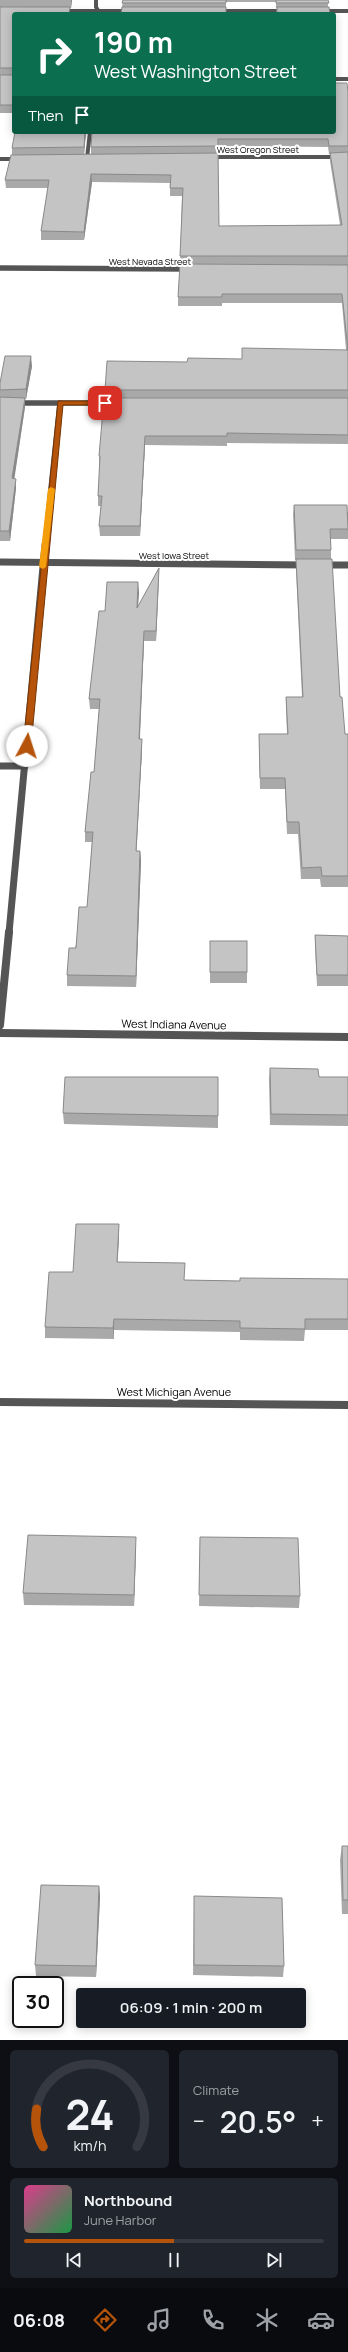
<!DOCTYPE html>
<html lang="en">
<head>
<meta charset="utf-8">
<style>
	:root { --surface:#171b24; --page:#20242c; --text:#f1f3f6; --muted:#9ea1a6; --line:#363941; --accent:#b45309 }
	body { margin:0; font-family:Manrope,sans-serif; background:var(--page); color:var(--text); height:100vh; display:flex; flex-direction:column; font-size:15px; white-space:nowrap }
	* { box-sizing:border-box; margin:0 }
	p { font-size:13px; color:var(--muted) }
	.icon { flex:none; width:22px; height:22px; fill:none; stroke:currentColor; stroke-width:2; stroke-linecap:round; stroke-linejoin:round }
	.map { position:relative; height:2040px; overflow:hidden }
	.sheet { display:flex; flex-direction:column; gap:10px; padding:10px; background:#0d0f14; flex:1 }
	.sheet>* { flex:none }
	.banner { position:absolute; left:12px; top:12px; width:324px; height:122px; border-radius:4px; box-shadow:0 2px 10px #0003; background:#0b6e4f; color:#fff; overflow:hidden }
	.speed { position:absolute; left:12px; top:1976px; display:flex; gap:8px; font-size:20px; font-weight:700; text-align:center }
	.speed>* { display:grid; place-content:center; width:52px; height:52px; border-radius:50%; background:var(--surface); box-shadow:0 2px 10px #0003; line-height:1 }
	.speed .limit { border:2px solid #111; border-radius:6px; background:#fff; color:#111 }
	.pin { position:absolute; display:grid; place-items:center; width:34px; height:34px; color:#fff; margin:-17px; border-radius:8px; box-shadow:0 2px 6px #0006 }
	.me { position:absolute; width:44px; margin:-22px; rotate:5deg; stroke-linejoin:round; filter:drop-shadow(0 0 3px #0008) }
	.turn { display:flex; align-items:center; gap:14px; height:84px; padding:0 16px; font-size:18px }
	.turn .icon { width:52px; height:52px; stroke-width:2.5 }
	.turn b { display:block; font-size:28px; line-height:34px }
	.then { display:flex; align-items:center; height:38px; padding:0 16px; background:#0003; gap:8px; font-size:15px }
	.big { font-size:30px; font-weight:600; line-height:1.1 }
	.sheet .widget { flex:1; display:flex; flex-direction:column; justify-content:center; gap:6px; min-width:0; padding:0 14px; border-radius:6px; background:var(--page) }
	.sheet .dial { align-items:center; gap:0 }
	.dial svg { height:104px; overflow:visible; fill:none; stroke:var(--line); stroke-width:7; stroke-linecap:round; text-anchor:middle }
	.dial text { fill:var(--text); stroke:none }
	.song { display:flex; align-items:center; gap:12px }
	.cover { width:48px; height:48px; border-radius:6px; background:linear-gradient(135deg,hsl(330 70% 55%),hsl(140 70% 35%)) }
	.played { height:4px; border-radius:2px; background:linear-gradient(90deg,var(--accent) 50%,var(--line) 50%) }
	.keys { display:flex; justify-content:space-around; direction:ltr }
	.heat { display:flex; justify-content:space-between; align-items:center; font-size:22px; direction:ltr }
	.sheet .tiles { flex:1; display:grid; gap:10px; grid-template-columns:1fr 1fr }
	.widget:last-child { grid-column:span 2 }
	.trip { position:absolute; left:76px; top:1988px; width:230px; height:40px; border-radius:4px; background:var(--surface); box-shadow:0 2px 10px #0003; font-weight:600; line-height:40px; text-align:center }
	.tabs { display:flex; height:64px; justify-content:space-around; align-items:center; background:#090b0e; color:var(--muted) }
	.tabs .icon { width:28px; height:28px }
	.tabs .current { color:var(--accent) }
	.tabs b { font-size:18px; color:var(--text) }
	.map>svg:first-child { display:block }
</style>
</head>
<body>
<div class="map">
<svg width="348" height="2040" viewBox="0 0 348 2040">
	<rect width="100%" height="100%" fill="#fff"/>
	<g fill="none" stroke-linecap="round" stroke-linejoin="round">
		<!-- minor-far3 -->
		<g stroke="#555" stroke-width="4">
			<polyline points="96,0 96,7 100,14"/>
			<polyline points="334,79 348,79"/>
			<polyline points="209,157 348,157"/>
			<polyline points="87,158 90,132"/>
			<polyline points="0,159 19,159"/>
		</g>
		<!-- minor-far2 -->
		<g stroke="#555" stroke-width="5.5">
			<polyline points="0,268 189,269"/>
			<polyline points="0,403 113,403"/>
			<polyline points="45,546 60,403"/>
		</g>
		<!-- minor-far1 -->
		<g stroke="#555" stroke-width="7">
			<polyline points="0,562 307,565"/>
			<polyline points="323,565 348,565"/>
			<polyline points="0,766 25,766"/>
			<polyline points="9,933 45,545"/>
		</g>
		<!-- minor -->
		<g stroke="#555" stroke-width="8">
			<polyline points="0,1025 9,932"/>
			<polyline points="0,1033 348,1037"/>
			<polyline points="0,1402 348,1405"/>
		</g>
		<!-- tertiary -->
		<g stroke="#555" stroke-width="4">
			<polyline points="59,11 131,11"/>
			<polyline points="215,11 287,11"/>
			<polyline points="319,11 348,11"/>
		</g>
	</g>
	<!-- wall -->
	<g fill="#a9a9a9" fill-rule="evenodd">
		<polygon points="0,0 72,0 71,8 14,14 14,113 0,113"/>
		<polygon points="123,0 328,0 328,7 330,14 276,14 277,8 276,8 276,2 226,2 226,14 122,7"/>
		<path d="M348,92v173l-168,-1 2,-68h-12v-13l-78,-1 -8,58h-43v-9l7,-43h-42l-1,-8 7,-26v-6l74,-16 -2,22h7v-7zM218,146l110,1 1,7h1v7l10,64 -121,1z"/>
		<polygon points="348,265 348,444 227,443 227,446 145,445 140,536 100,536 99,526 101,506 98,506 98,496 100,465 99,465 99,456 105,398 105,390 187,362 242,359 346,350 342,303 222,303 222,306 178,306 178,297"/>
		<polygon points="32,366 26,399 25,399 25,407 14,478 16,488 10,541 0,541 0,383"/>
		<polygon points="294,505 348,512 348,539 330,539 331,550 331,559 340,697 345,734 348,734 348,887 321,887 320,879 301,879 298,834 287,834 285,789 260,789 259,734 287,734 286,708 286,697 302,697 296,570 296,560 295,560 293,514"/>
		<polygon points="159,568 156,641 144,641 140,739 142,750 136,851 140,851 141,861 136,987 67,986 67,975 87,907 92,842 85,842 85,832 94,772 99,709 90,709 89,699 105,611 139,592 138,607"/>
		<polygon points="315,935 348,936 348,986 317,986 315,947"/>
		<polygon points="210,941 247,972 247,983 210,983"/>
		<polygon points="270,1068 319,1077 348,1077 348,1126 270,1125 269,1079"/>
		<polygon points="218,1077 218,1128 64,1124 63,1113"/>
		<polygon points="119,1236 117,1262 184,1280 240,1281 348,1279 348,1330 305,1330 304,1341 240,1340 240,1332 114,1330 114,1339 45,1338 45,1327 73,1272"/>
		<polygon points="200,1537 300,1596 299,1608 199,1606"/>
		<polygon points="136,1548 134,1606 24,1605 23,1593"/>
		<polygon points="342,1846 348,1846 348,1914 342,1914 340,1860"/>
		<polygon points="99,1886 100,1897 96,1977 36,1976 35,1965"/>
		<polygon points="194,1896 284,1966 283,1977 193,1975"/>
	</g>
	<!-- shaded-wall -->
	<g fill="#898989">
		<polygon points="71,0 72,0 71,8"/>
		<polygon points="85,132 86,132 84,155 84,147"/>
		<polygon points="91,174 92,182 84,240 84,232"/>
		<polygon points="31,356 32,366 26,399 26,389"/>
		<polygon points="25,398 25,407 13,488 12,478"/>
		<polygon points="145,436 145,445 140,536 140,526"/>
		<polygon points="16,479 16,488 10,541 9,531"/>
		<polygon points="159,568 159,578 156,641 156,631"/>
		<polygon points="138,582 139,592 137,618 137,608"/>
		<polygon points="144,631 144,641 139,750 139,739"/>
		<polygon points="142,739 142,750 136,861 136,851"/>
		<polygon points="140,851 141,861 136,987 136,976"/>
		<polygon points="119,1224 119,1236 117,1274 117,1262"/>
		<polygon points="114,1319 114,1339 113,1328"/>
		<polygon points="136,1537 136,1548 134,1606 134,1595"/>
		<polygon points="99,1886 100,1897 96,1977 96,1966"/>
	</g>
	<!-- building -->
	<g fill="#c4c4c4" stroke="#898989">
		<polygon points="123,0 226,0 226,3 122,3"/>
		<polygon points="276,0 328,0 329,3 276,3"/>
		<polygon points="0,7 70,7 69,14 14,14 14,68 0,68"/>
		<polygon points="122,7 226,7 226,14 121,14"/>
		<polygon points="277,7 329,7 330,14 277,14"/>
		<rect x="0" y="75" width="14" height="30"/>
		<polygon points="334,83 347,83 348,92 348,146 329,146 328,139 218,139 218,146 91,147 92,132 334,132"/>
		<polygon points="15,132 85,132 84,147 12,148"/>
		<polygon points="348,152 348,256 180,256 183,188 170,188 171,175 91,174 84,232 41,231 49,180 5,180 11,155 218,153 219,226 342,225 330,153"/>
		<polygon points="180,264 348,265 348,390 105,390 107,361 187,362 188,358 242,359 242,348 348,350 342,294 222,294 222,297 178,297"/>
		<polygon points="5,356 31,356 26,389 0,390 0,383"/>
		<polygon points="0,397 25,398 12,478 16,479 9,531 0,531"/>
		<polygon points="104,398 348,398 348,435 227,433 227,436 145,436 140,526 99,526 102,496 98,496 100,456 99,456"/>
		<polygon points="294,505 347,505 348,529 330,529 331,550 296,550"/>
		<polygon points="296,559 332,559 340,697 342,697 345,734 348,734 348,876 322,876 321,867 302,868 299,822 287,822 285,778 260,778 259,734 288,734 286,697 303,697"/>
		<polygon points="159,568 156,631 144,631 139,739 142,739 136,851 140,851 136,976 67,975 69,948 76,948 79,907 87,907 93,832 85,832 91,772 94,772 100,699 89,699 99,611 105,611 107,582 138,582 137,608"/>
		<polygon points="315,935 348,936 348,975 317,975"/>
		<rect x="210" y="941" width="37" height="31"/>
		<polygon points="270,1068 318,1069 319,1077 348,1077 348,1115 271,1114"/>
		<polygon points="65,1077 218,1077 218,1116 63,1113"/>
		<polygon points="76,1224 119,1224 117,1262 185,1263 184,1280 240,1281 240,1278 348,1279 348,1319 305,1319 305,1329 240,1328 240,1321 114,1319 113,1328 45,1327 49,1272 73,1272"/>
		<polygon points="28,1535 136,1537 134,1595 23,1593"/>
		<polygon points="200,1537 298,1538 300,1596 199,1595"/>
		<polygon points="342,1846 348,1846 348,1900 343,1900"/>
		<polygon points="41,1885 99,1886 96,1966 35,1965"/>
		<polygon points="194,1896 282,1898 284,1966 194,1965"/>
	</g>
	<!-- route -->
	<polygon fill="#b45309" stroke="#753606" points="58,401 105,401 108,403 105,405 63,405 31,746 27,748 23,746"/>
	<!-- slow -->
	<polygon fill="#f59e0b" points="51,487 55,489 46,567 43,569 39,567 48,489"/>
	<g text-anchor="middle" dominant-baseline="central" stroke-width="4" stroke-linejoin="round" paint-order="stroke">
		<!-- far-street labels -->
		<g font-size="9" fill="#000" stroke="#fff">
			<text x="258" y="149">West Oregon Street</text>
			<text x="150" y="261">West Nevada Street</text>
			<text x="174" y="555">West Iowa Street</text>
		</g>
		<!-- street labels -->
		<g font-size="11" fill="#000" stroke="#fff">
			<text transform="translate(174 1024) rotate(1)">West Indiana Avenue</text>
			<text x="174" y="1391">West Michigan Avenue</text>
		</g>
	</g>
</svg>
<div class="speed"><div class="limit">30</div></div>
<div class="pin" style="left:105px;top:403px;background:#d93025"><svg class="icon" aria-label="arrive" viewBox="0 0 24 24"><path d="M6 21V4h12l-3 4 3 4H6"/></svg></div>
<svg class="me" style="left:27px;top:746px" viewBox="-20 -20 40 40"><circle r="19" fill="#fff"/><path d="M0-13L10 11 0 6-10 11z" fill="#b45309"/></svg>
<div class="trip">06:09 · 1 min · 200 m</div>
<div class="banner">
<div class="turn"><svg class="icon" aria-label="right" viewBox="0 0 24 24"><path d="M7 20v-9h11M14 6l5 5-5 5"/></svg><div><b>190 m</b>West Washington Street</div></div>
<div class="then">Then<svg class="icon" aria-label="arrive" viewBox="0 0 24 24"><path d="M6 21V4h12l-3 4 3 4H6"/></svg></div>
</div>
</div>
<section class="sheet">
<div class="tiles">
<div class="widget dial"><svg viewBox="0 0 100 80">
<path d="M14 69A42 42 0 1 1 86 69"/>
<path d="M14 69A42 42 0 0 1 9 40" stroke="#b45309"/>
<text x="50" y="56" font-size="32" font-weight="700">24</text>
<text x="50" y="72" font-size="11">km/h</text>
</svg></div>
<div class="widget"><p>Climate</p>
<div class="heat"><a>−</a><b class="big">20.5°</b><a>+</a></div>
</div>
<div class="widget">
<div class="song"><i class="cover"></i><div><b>Northbound</b><p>June Harbor</p></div></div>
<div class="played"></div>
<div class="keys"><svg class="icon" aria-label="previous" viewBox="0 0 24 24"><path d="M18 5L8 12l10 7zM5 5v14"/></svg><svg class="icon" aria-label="pause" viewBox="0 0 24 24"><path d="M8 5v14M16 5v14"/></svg><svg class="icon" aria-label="next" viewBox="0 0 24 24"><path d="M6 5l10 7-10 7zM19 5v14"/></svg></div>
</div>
</div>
</section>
<nav class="tabs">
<b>06:08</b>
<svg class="icon current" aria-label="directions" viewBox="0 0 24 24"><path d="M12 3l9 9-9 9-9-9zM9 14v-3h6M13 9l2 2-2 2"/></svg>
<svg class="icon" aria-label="music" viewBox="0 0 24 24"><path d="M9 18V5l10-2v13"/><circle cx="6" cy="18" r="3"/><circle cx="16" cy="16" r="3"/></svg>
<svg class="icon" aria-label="phone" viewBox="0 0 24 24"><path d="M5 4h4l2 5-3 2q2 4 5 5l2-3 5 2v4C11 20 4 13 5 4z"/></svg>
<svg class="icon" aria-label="climate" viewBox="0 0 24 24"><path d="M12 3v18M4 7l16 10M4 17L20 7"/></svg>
<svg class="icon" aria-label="car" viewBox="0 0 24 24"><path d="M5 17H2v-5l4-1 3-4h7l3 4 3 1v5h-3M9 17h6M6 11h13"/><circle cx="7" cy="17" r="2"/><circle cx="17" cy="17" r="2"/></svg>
</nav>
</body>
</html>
